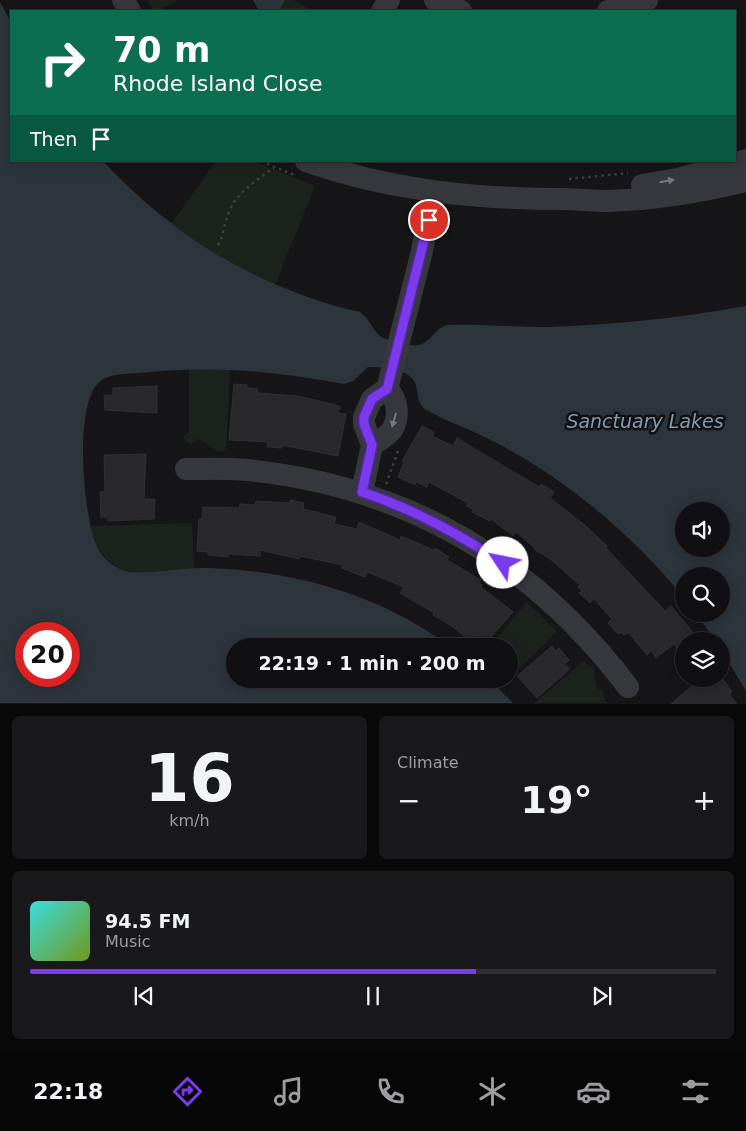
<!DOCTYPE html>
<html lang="en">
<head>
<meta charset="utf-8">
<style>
	:root { --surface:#101012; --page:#19191b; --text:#f1f3f6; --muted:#9c9d9f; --line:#303032; --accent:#7c3aed }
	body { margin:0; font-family:"DejaVu Sans",sans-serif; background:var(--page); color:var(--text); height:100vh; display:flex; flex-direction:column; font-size:19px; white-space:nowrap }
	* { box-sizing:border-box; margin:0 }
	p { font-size:16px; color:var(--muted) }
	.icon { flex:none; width:28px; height:28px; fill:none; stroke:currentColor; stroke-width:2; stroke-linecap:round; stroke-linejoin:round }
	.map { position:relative; height:704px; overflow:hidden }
	.side { display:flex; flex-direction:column; gap:12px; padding:12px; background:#09090a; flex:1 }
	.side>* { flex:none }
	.guide { position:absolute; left:10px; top:10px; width:726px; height:152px; border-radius:0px; box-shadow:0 2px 12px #0003,0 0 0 1px var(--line); background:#0b6e4f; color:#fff; overflow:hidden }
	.controls { position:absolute; left:675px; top:502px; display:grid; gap:10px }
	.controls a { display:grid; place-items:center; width:55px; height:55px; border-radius:50%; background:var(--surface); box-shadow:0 2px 12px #0003,0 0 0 1px var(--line); font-size:25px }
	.speed { position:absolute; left:15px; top:622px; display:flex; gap:10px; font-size:25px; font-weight:700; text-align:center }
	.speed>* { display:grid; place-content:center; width:65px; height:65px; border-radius:50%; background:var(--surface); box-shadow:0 2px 12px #0003,0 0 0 1px var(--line); line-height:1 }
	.speed .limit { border:8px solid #d22; background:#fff; color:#111 }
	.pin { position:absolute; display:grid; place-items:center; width:42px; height:42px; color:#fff; margin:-21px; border:2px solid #fff; border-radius:50%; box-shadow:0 1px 5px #0007 }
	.me { position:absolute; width:55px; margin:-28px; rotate:304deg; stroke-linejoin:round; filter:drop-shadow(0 0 4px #0008) }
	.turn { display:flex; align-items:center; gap:18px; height:105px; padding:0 20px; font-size:22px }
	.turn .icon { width:65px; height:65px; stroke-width:2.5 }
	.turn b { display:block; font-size:35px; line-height:42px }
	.then { display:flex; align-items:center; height:48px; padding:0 20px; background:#0003; gap:10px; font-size:19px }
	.big { font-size:38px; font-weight:800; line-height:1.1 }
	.side .widget { flex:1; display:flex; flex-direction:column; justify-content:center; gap:8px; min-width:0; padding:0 18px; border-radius:8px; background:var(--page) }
	.side .dial { align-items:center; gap:0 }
	.dial b { font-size:65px; line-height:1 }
	.song { display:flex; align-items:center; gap:15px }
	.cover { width:60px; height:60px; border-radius:8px; background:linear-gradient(135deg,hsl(180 70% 55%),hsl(80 70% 35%)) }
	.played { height:5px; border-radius:2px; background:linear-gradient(90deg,var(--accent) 65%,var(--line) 65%) }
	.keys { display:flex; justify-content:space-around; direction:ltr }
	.heat { display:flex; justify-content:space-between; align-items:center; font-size:28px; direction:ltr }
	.side .tiles { flex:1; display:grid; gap:12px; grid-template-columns:1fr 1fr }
	.widget:last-child { grid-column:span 2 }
	.trip { position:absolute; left:226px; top:638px; width:292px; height:50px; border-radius:25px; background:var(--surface); box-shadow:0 2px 12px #0003,0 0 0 1px var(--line); font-weight:800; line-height:50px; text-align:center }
	.tabs { display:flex; height:80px; justify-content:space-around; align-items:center; background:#060607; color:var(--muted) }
	.tabs .icon { width:35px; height:35px }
	.tabs .on { color:var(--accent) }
	.tabs b { font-size:22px; color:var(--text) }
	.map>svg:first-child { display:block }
</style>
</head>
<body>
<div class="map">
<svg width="746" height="704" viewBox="0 0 746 704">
	<rect width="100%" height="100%" fill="#161618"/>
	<!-- green -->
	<g fill="#1c231d">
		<polygon points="147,0 178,0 158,11 154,11"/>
		<polygon points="253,0 294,0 314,11 259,11"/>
		<polygon points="216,161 254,161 315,186 275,285 231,264 171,224"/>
		<polygon points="189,369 230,369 226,451 219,452 206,443 197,439 190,445 183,437 189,432"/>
		<path d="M192,523l2,46c-52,1 -85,19 -104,-43z"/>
		<polygon points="527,602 557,631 510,678 510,646 490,646"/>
		<polygon points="584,661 589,667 593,665 596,687 602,691 607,703 534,703"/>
	</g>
	<!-- water -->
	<g fill="#2c353c" fill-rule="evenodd">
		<polygon points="253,0 285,0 279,11 259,11"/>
		<path d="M0,2l11,20v139h92c69,75 157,128 257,151 9,6 12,17 20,24 9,6 33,12 42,8 11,-5 13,-16 25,-19 33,-1 66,2 99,2 67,-2 134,-9 200,-21v385l-25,-41v-9h-5l-20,-27h25v-38h-37v22c-52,-64 -115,-116 -187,-155 -22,-12 -47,-20 -69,-32 -13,-7 -8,-19 -14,-30 -6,-12 -33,-14 -46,-14l-15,14 -9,3c-67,-13 -136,-19 -204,-11 -12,1 -27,0 -38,7 -30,18 -19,140 -4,168 6,13 18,21 32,24 25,2 51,-5 76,-4 86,2 174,26 243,78h-214v33h254l24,24h-513zM684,511h37v38h-37zM26,634h43v42h-43z"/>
	</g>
	<!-- building -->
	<g fill="#29292c" stroke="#303034">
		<polygon points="234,384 247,385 247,388 258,389 257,393 298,396 340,406 338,413 346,414 338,456 282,445 282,448 267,447 268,442 229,440"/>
		<polygon points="157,386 157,413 105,410 104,395 113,395 113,388"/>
		<polygon points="422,426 434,432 432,436 453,446 457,438 539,487 541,484 554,492 550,498 586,526 607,546 606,548 665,611 671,606 691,630 697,641 684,641 684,658 674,644 656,658 651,651 647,655 628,632 624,635 621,632 618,634 608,623 612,619 594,599 590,603 579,593 582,591 578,587 580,585 549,558 534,549 535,548 516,532 513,536 491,519 490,521 472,512 473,509 466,506 468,503 429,482 427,487 416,482 415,485 398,477 404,462 402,461"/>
		<polygon points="146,454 144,499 155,499 154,519 108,521 108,518 101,517 100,492 105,492 104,455"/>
		<polygon points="290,500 304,503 303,509 336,517 334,524 357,529 359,522 400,540 401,536 434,550 435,548 449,557 447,560 481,580 479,583 482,585 481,587 513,612 483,646 475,646 452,626 433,615 434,613 400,593 404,587 367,572 365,577 342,568 343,565 300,556 299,559 260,550 260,556 229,554 228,557 208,555 208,552 197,551 199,519 202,519 203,507 239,508 240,504 255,505 256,501 290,503"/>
		<polygon points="552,646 556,651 559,648 569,660 564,664 570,669 537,698 517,676"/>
		<polygon points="700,679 723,679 732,692 729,694 737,704 671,704"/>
	</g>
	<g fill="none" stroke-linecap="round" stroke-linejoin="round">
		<!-- path -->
		<g stroke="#3d3f44" stroke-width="2.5" stroke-dasharray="2.5 4" stroke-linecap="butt">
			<polyline points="261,161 294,175"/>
			<polyline points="569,179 628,173"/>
			<path d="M218,245c6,-10 6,-22 11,-33 6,-18 30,-34 45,-44"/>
			<polyline points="386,484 398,451"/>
		</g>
		<!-- minor -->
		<g stroke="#37383d" stroke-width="22">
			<polyline points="123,0 130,11"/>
			<polyline points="435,0 461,11"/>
			<polyline points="382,11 389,0"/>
			<polyline points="608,11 647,0"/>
			<path d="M306,161c83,29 168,38 255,38 15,0 31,2 46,2 47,-1 93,-9 139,-20"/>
			<polyline points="642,185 677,179 746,160"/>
			<polyline points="387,389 421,255 434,192"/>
			<path d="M372,445c6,-4 16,-9 20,-15 8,-13 6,-31 -5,-41"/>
			<path d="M186,469c20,0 41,-1 61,1 158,16 285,90 381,217"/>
			<polyline points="362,492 372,445 364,424 364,417 372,399 387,389"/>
		</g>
	</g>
	<!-- one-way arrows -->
	<defs><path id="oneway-solid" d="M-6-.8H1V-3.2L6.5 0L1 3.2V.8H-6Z" transform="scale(1.25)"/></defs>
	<g fill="#757881">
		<use href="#oneway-solid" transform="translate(667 181) rotate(-10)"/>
		<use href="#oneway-solid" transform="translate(394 420) rotate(106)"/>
	</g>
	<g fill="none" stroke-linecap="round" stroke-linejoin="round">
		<!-- route casing -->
		<g stroke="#51269a" stroke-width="12">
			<path id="route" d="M429,220l-42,169 -15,10 -8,18v7l8,21 -10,47c51,17 97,42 141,71"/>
		</g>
		<!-- route -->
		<use href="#route" stroke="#7c3aed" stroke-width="9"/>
	</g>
	<g text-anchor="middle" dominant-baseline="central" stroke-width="5" stroke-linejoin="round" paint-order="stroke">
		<!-- water labels -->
		<g font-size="19" font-style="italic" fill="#7f9bb3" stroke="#111113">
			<text x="645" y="421">Sanctuary Lakes</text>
		</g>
	</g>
</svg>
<div class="controls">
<a><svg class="icon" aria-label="sound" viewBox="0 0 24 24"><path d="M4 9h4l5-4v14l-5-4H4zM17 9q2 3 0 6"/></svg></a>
<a><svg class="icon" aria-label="search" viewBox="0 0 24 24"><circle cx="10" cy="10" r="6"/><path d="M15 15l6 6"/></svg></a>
<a><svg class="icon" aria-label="layers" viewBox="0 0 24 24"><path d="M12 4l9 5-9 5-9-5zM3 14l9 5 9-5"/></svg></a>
</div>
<div class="speed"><div class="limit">20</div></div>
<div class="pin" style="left:429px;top:220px;background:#d93025"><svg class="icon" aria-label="arrive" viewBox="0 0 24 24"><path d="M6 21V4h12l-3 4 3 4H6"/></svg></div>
<svg class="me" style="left:503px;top:563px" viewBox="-20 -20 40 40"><circle r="19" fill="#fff"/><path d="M0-13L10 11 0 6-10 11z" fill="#7c3aed"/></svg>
<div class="trip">22:19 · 1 min · 200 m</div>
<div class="guide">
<div class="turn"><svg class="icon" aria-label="right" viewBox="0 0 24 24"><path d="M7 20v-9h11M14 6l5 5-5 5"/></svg><div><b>70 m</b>Rhode Island Close</div></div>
<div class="then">Then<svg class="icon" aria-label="arrive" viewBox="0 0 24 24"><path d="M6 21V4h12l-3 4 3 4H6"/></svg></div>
</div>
</div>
<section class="side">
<div class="tiles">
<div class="widget dial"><b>16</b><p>km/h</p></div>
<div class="widget"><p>Climate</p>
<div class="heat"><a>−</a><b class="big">19°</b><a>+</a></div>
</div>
<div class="widget">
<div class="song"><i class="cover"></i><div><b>94.5 FM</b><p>Music</p></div></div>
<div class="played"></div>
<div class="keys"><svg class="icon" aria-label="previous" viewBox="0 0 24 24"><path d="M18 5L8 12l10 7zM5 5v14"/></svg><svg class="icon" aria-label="pause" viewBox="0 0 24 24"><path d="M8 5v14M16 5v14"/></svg><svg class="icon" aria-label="next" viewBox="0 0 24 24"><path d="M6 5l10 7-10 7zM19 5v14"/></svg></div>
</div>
</div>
</section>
<nav class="tabs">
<b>22:18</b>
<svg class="icon on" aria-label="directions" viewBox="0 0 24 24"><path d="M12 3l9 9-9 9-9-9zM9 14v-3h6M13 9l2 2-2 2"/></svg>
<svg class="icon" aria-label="music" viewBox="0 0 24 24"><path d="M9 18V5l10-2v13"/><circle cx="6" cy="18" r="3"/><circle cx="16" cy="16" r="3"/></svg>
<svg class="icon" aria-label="phone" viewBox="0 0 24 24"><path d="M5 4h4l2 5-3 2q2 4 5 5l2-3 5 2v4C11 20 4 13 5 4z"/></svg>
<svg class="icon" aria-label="climate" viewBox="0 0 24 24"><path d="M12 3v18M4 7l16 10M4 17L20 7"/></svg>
<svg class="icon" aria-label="car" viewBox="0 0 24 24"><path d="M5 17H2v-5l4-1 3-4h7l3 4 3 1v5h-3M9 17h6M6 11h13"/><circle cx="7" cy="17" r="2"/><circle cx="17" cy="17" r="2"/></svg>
<svg class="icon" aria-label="filters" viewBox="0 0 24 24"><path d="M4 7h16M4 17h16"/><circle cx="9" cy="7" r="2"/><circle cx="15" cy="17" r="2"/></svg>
</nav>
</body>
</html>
